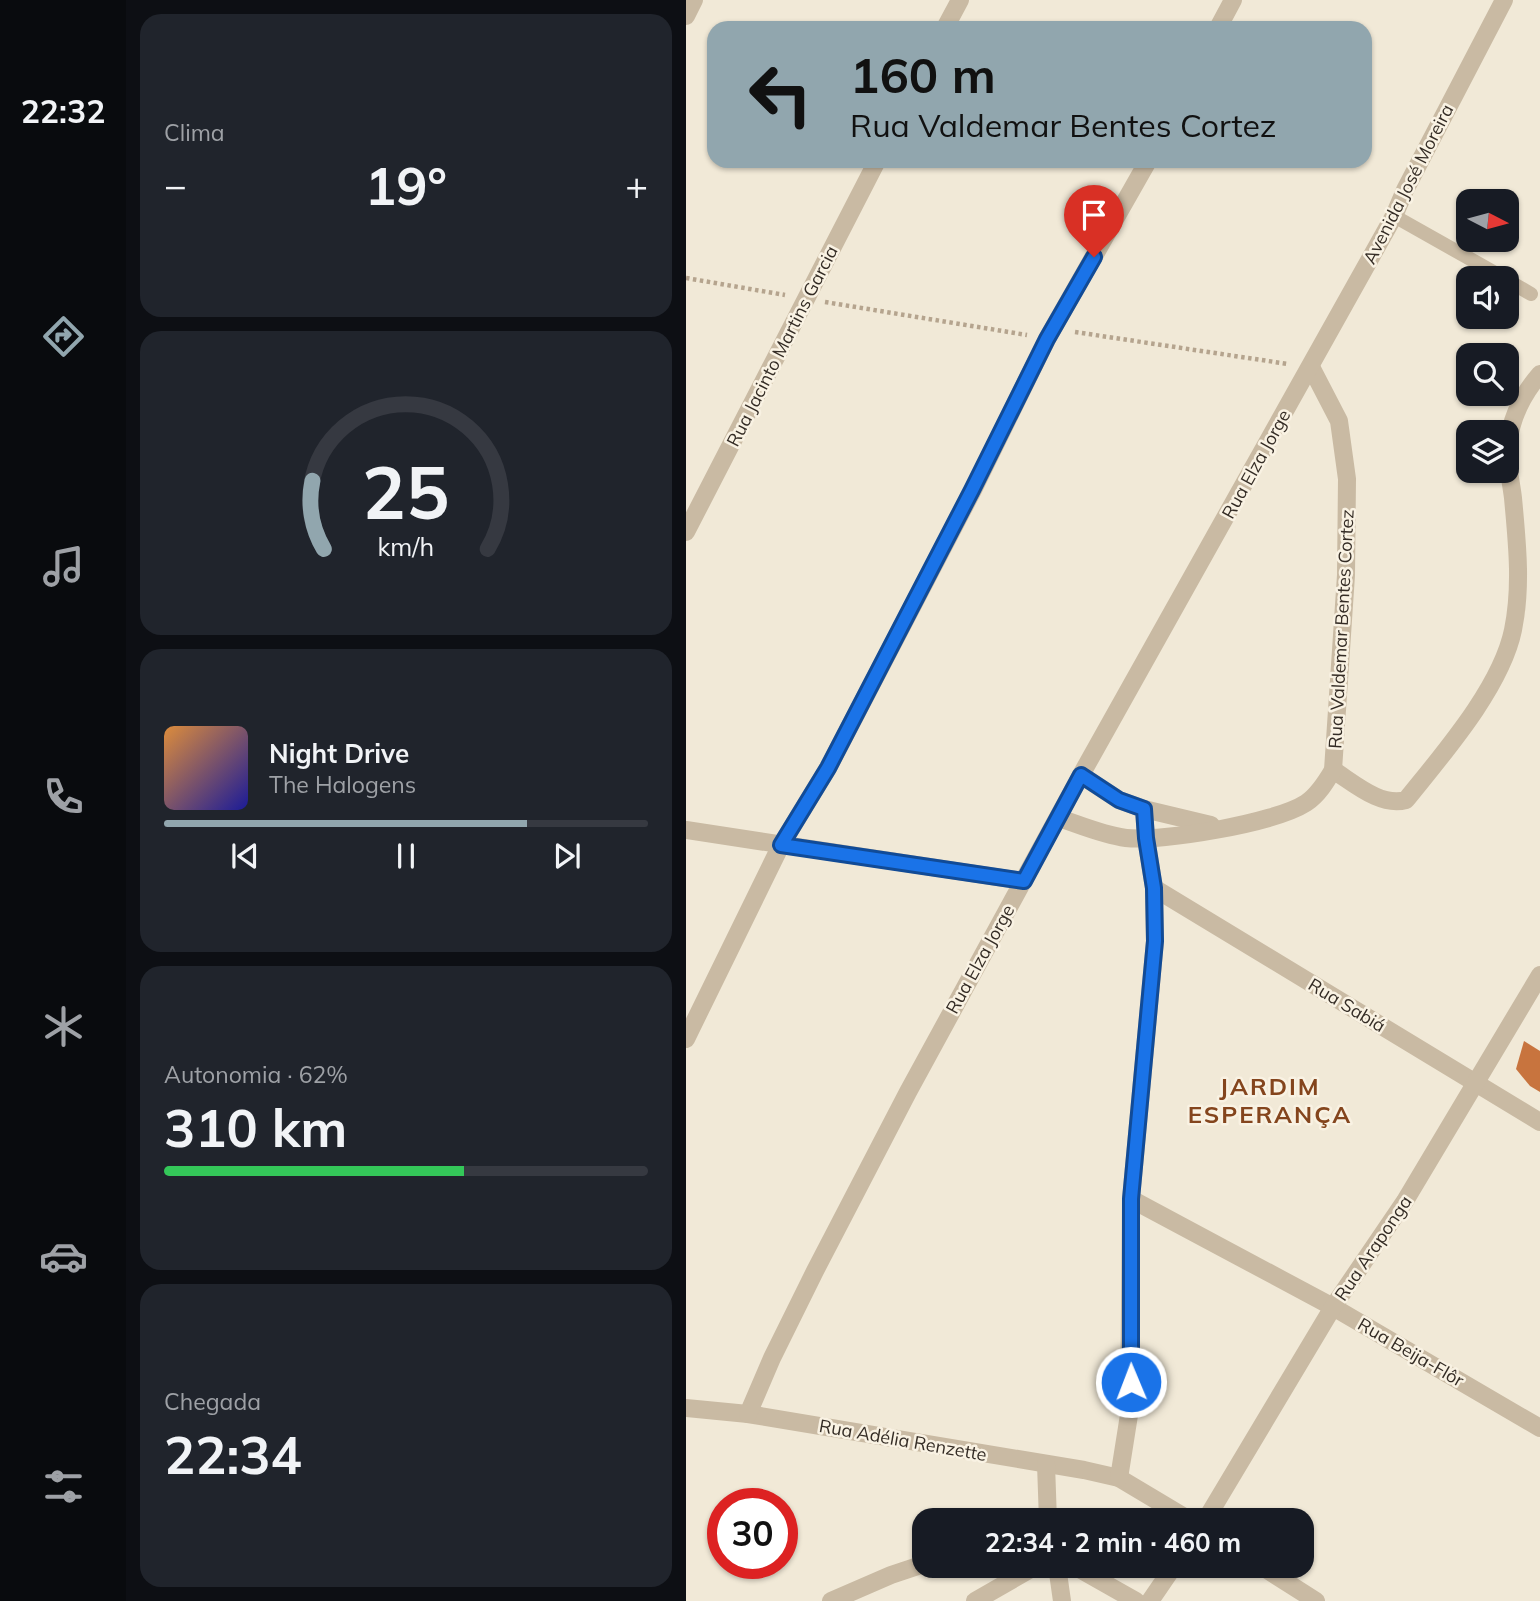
<!DOCTYPE html>
<html lang="pt">
<head>
<meta charset="utf-8">
<style>
	:root { --surface:#171b24; --page:#20242c; --text:#f1f3f6; --muted:#9ea1a6; --line:#363941; --accent:#91a6ae }
	body { margin:0; font-family:Mulish,sans-serif; background:var(--page); color:var(--text); height:100vh; display:flex; flex-direction:column; font-size:26px; white-space:nowrap }
	* { box-sizing:border-box; margin:0 }
	p { font-size:23px; color:var(--muted) }
	.icon { flex:none; width:38px; height:38px; fill:none; stroke:currentColor; stroke-width:2; stroke-linecap:round; stroke-linejoin:round }
	.map { position:relative; flex:1; overflow:hidden }
	.details { display:flex; flex-direction:column; gap:14px; padding:14px; background:#0d0f14; width:560px }
	.details>* { flex:none }
	.top-card { position:absolute; left:21px; top:21px; width:665px; height:147px; border-radius:21px; box-shadow:0 2px 5px #0004; background:#91a6ae; color:#111; overflow:hidden }
	.needle { width:46px; rotate:96deg }
	.fabs { position:absolute; left:770px; top:189px; display:grid; gap:14px }
	.fabs a { display:grid; place-items:center; width:63px; height:63px; border-radius:14px; background:var(--surface); box-shadow:0 2px 5px #0004; font-size:35px }
	.speed { position:absolute; left:21px; top:1488px; display:flex; gap:14px; font-size:35px; font-weight:700; text-align:center }
	.speed>* { display:grid; place-content:center; width:91px; height:91px; border-radius:50%; background:var(--surface); box-shadow:0 2px 5px #0004; line-height:1 }
	.speed .limit { border:10px solid #d22; background:#fff; color:#111 }
	.pin { position:absolute; display:grid; place-items:center; width:60px; height:60px; color:#fff; margin:-72px -30px; border-radius:50% 50% 50% 0; rotate:-45deg; box-shadow:0 0 7px #0007 }
	.pin .icon { rotate:45deg }
	.me { position:absolute; width:77px; margin:-38px; rotate:359deg; stroke-linejoin:round; filter:drop-shadow(0 0 5px #0008) }
	.turn { display:flex; align-items:center; gap:24px; height:147px; padding:0 28px; font-size:32px }
	.turn .icon { width:91px; height:91px; stroke-width:2.5 }
	.turn b { display:block; font-size:49px; line-height:60px }
	.big { font-size:52px; font-weight:700; line-height:1.1 }
	.details .tile { flex:1; display:flex; flex-direction:column; justify-content:center; gap:10px; min-width:0; padding:0 24px; border-radius:21px; background:var(--page) }
	.details .dial { align-items:center; gap:0 }
	.dial svg { height:182px; overflow:visible; fill:none; stroke:var(--line); stroke-width:7; stroke-linecap:round; text-anchor:middle }
	.dial text { fill:var(--text); stroke:none }
	.song { display:flex; align-items:center; gap:21px }
	.cover { width:84px; height:84px; border-radius:10px; background:linear-gradient(135deg,hsl(30 70% 55%),hsl(240 70% 35%)) }
	.played { height:7px; border-radius:4px; background:linear-gradient(90deg,var(--accent) 75%,var(--line) 75%) }
	.keys { display:flex; justify-content:space-around; direction:ltr }
	.heat { display:flex; justify-content:space-between; align-items:center; font-size:38px; direction:ltr }
	.charge { height:10px; border-radius:5px; background:linear-gradient(90deg,#34c759 62%,var(--line) 0) }
	.trip { position:absolute; left:226px; top:1508px; width:402px; height:70px; border-radius:21px; background:var(--surface); box-shadow:0 2px 5px #0004; font-weight:700; line-height:70px; text-align:center }
	main { display:flex; flex:1; min-height:0 }
	.dock { display:flex; flex-direction:column; width:126px; justify-content:space-around; align-items:center; background:#090b0e; color:var(--muted) }
	.dock .icon { width:49px; height:49px }
	.dock .on { color:var(--accent) }
	.dock b { font-size:32px; color:var(--text) }
	.map>svg:first-child { display:block }
</style>
</head>
<body>
<main>
<nav class="dock">
<b>22:32</b>
<svg class="icon on" aria-label="directions" viewBox="0 0 24 24"><path d="M12 3l9 9-9 9-9-9zM9 14v-3h6M13 9l2 2-2 2"/></svg>
<svg class="icon" aria-label="music" viewBox="0 0 24 24"><path d="M9 18V5l10-2v13"/><circle cx="6" cy="18" r="3"/><circle cx="16" cy="16" r="3"/></svg>
<svg class="icon" aria-label="phone" viewBox="0 0 24 24"><path d="M5 4h4l2 5-3 2q2 4 5 5l2-3 5 2v4C11 20 4 13 5 4z"/></svg>
<svg class="icon" aria-label="climate" viewBox="0 0 24 24"><path d="M12 3v18M4 7l16 10M4 17L20 7"/></svg>
<svg class="icon" aria-label="car" viewBox="0 0 24 24"><path d="M5 17H2v-5l4-1 3-4h7l3 4 3 1v5h-3M9 17h6M6 11h13"/><circle cx="7" cy="17" r="2"/><circle cx="17" cy="17" r="2"/></svg>
<svg class="icon" aria-label="filters" viewBox="0 0 24 24"><path d="M4 7h16M4 17h16"/><circle cx="9" cy="7" r="2"/><circle cx="15" cy="17" r="2"/></svg>
</nav>
<section class="details">
<div class="tile"><p>Clima</p>
<div class="heat"><a>−</a><b class="big">19°</b><a>+</a></div>
</div>
<div class="tile dial"><svg viewBox="0 0 100 80">
<path d="M14 69A42 42 0 1 1 86 69"/>
<path d="M14 69A42 42 0 0 1 9 39" stroke="#91a6ae"/>
<text x="50" y="56" font-size="32" font-weight="700">25</text>
<text x="50" y="72" font-size="11">km/h</text>
</svg></div>
<div class="tile">
<div class="song"><i class="cover"></i><div><b>Night Drive</b><p>The Halogens</p></div></div>
<div class="played"></div>
<div class="keys"><svg class="icon" aria-label="previous" viewBox="0 0 24 24"><path d="M18 5L8 12l10 7zM5 5v14"/></svg><svg class="icon" aria-label="pause" viewBox="0 0 24 24"><path d="M8 5v14M16 5v14"/></svg><svg class="icon" aria-label="next" viewBox="0 0 24 24"><path d="M6 5l10 7-10 7zM19 5v14"/></svg></div>
</div>
<div class="tile"><p>Autonomia · 62%</p><b class="big">310 km</b><div class="charge"></div></div>
<div class="tile"><p>Chegada</p><b class="big">22:34</b></div>
</section>
<div class="map">
<svg width="854" height="1601" viewBox="0 0 854 1601">
	<rect width="100%" height="100%" fill="#f1e9d7"/>
	<!-- building -->
	<polygon fill="#c8743e" points="838,1041 854,1051 854,1092 844,1086 830,1069"/>
	<g fill="none" stroke-linecap="round" stroke-linejoin="round">
		<!-- path -->
		<g stroke="#b5a48e" stroke-width="4.5" stroke-dasharray="3.5 3.5" stroke-linecap="butt">
			<polyline points="0,278 99,295"/>
			<polyline points="139,302 341,335"/>
			<polyline points="389,332 602,364"/>
		</g>
		<!-- service -->
		<g stroke="#c9baa3" stroke-width="14">
			<polyline points="708,216 818,278"/>
			<polyline points="821,280 845,294"/>
		</g>
		<!-- minor -->
		<g stroke="#c9baa3" stroke-width="18">
			<polyline points="0,16 8,0"/>
			<polyline points="259,28 274,0"/>
			<polyline points="532,28 547,0"/>
			<polyline points="0,532 191,161"/>
			<path d="M647,770c21,13 47,37 73,30 36,-45 95,-112 107,-170 9,-44 4,-88 0,-132 -2,-17 -7,-36 -5,-53 3,-28 14,-50 32,-71"/>
			<polyline points="395,775 433,800 458,809 525,825"/>
			<path d="M373,818c21,7 44,17 67,20 37,4 149,-15 180,-35 12,-8 20,-21 27,-33l13,-195 1,-96 -8,-58 -28,-54"/>
			<polyline points="0,830 337,881"/>
			<polyline points="468,888 854,1122"/>
			<polyline points="0,1039 95,845 142,768 287,490 361,339 462,161"/>
			<polyline points="445,1199 647,1307 854,1428"/>
			<polyline points="0,1408 62,1414 398,1470 433,1478 505,1521"/>
			<polyline points="62,1414 86,1358 129,1271 222,1092 395,775 708,216 719,190 818,0"/>
			<polyline points="360,1464 362,1521"/>
			<polyline points="433,1478 443,1415 445,1199 469,941 468,888 460,838 458,809"/>
			<polyline points="519,1521 647,1307 719,1201 854,975"/>
			<polyline points="371,1566 376,1601"/>
			<polyline points="388,1566 450,1601"/>
			<polyline points="575,1566 630,1601"/>
			<polyline points="145,1601 205,1575 238,1564"/>
			<polyline points="289,1601 350,1566"/>
			<polyline points="464,1601 488,1566"/>
		</g>
	</g>
	<g fill="none" stroke-linecap="round" stroke-linejoin="round">
		<!-- route casing -->
		<g stroke="#114b97" stroke-width="18">
			<polyline id="route" points="408,257 361,339 286,490 142,768 95,845 338,881 395,775 433,800 458,809 460,838 468,888 469,941 445,1199 445,1382"/>
		</g>
		<!-- route -->
		<use href="#route" stroke="#1a73e8" stroke-width="12"/>
	</g>
	<g text-anchor="middle" dominant-baseline="central" stroke-width="5" stroke-linejoin="round" paint-order="stroke">
		<!-- street labels -->
		<g font-size="18" fill="#342c25" stroke="#f9f2e3">
			<text transform="translate(722 184) rotate(-63)">Avenida José Moreira</text>
			<text transform="translate(96 346) rotate(-63)">Rua Jacinto Martins Garcia</text>
			<text transform="translate(570 464) rotate(-61)">Rua Elza Jorge</text>
			<text transform="translate(655 629) rotate(-87)">Rua Valdemar Bentes Cortez</text>
			<text transform="translate(294 959) rotate(-61)">Rua Elza Jorge</text>
			<text transform="translate(661 1005) rotate(31)">Rua Sabiá</text>
			<text transform="translate(687 1248) rotate(-56)">Rua Araponga</text>
			<text transform="translate(725 1352) rotate(30)">Rua Beija-Flôr</text>
			<text transform="translate(217 1440) rotate(10)">Rua Adélia Renzette</text>
		</g>
		<!-- district labels -->
		<g font-size="24" font-weight="bold" letter-spacing="2" fill="#84451d" stroke="#f9f2e3">
			<text x="584" y="1086">JARDIM<tspan x="584" dy="28">ESPERANÇA</tspan></text>
		</g>
	</g>
</svg>
<div class="fabs">
<a><svg class="needle" viewBox="-14 -14 28 28"><path d="M0-13l5 13h-10z" fill="#e53935"/><path d="M0 13l5-13h-10z" fill="#9ea1a6"/></svg></a>
<a><svg class="icon" aria-label="sound" viewBox="0 0 24 24"><path d="M4 9h4l5-4v14l-5-4H4zM17 9q2 3 0 6"/></svg></a>
<a><svg class="icon" aria-label="search" viewBox="0 0 24 24"><circle cx="10" cy="10" r="6"/><path d="M15 15l6 6"/></svg></a>
<a><svg class="icon" aria-label="layers" viewBox="0 0 24 24"><path d="M12 4l9 5-9 5-9-5zM3 14l9 5 9-5"/></svg></a>
</div>
<div class="speed"><div class="limit">30</div></div>
<div class="pin" style="left:408px;top:257px;background:#d93025"><svg class="icon" aria-label="arrive" viewBox="0 0 24 24"><path d="M6 21V4h12l-3 4 3 4H6"/></svg></div>
<svg class="me" style="left:445px;top:1382px" viewBox="-20 -20 40 40"><circle r="17" fill="#1a73e8" stroke="#fff" stroke-width="3"/><path d="M0-11L8 9 0 5-8 9z" fill="#fff"/></svg>
<div class="trip">22:34 · 2 min · 460 m</div>
<div class="top-card">
<div class="turn"><svg class="icon" aria-label="left" viewBox="0 0 24 24"><path d="M17 20v-9H6M10 6l-5 5 5 5"/></svg><div><b>160 m</b>Rua Valdemar Bentes Cortez</div></div>
</div>
</div>
</main>
</body>
</html>
